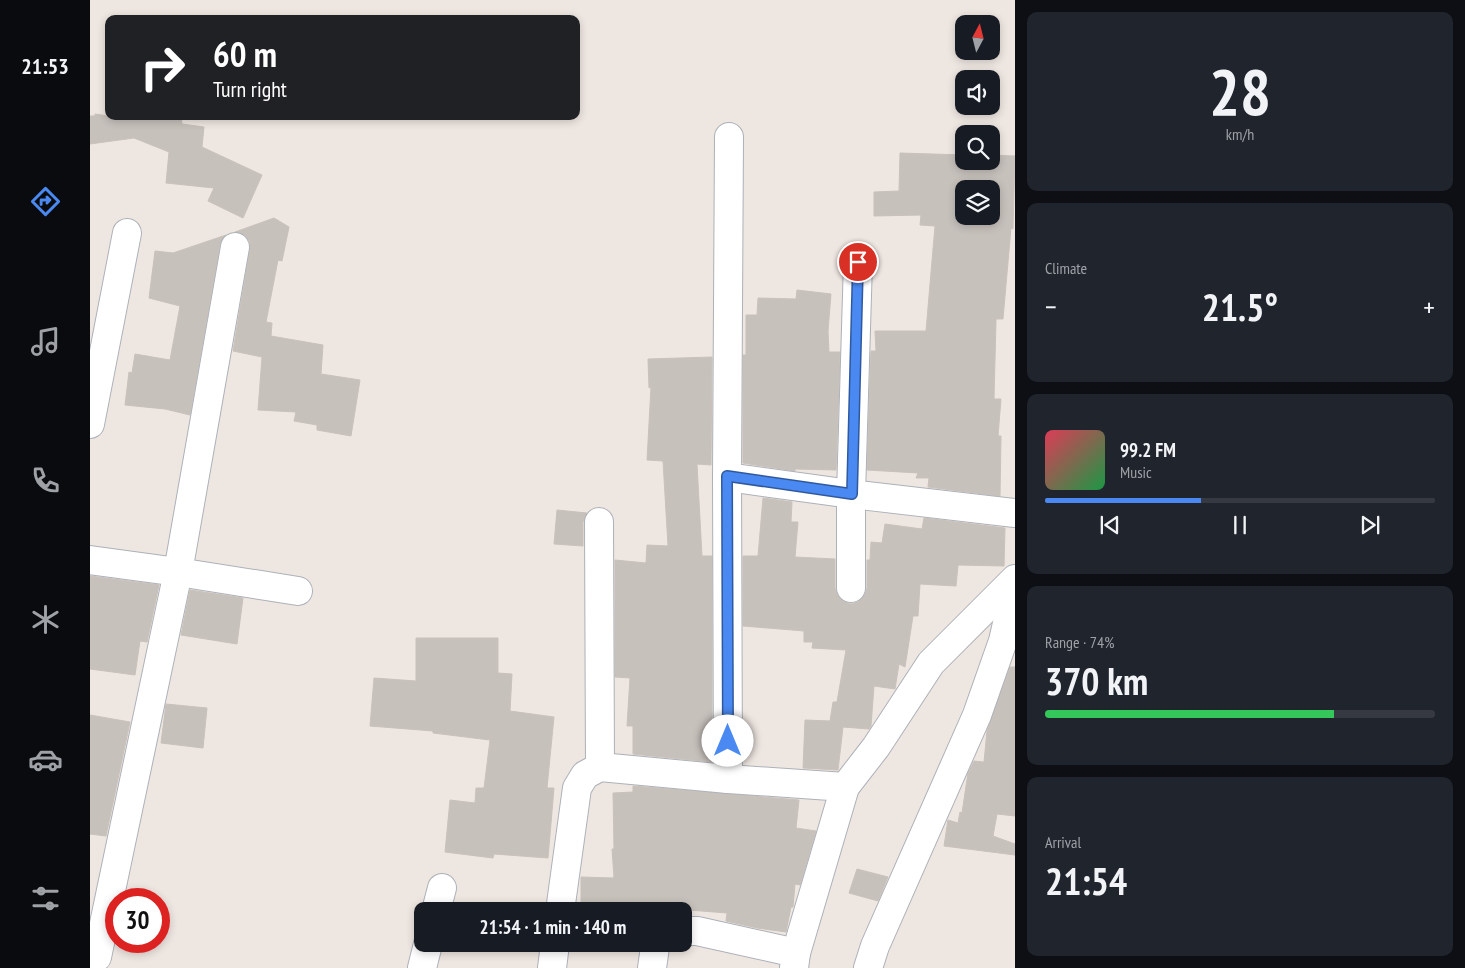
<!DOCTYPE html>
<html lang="en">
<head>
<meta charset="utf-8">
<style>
	:root { --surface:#171b24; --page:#20242c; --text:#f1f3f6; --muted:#9ea1a6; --line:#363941; --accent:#4a89f1 }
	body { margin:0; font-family:"PT Sans Narrow",sans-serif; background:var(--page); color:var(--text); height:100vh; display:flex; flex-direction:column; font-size:19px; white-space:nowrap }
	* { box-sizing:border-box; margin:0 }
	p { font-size:16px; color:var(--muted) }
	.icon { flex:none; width:28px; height:28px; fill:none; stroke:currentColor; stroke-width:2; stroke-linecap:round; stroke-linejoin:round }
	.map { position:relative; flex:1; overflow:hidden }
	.details { display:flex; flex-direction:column; gap:12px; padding:12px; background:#0d0f14; width:450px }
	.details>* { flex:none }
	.top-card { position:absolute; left:15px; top:15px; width:475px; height:105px; border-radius:10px; box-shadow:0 2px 8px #0003; background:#202124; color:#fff; overflow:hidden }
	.needle { width:32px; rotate:7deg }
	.buttons { position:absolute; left:865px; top:15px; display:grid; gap:10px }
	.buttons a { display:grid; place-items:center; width:45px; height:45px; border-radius:10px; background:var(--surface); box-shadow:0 2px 8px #0003; font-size:25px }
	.speed { position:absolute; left:15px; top:888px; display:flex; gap:10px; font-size:25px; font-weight:700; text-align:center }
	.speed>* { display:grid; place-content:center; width:65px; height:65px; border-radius:50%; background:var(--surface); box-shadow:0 2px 8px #0003; line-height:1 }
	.speed .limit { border:8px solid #d22; background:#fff; color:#111 }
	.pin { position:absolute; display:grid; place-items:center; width:42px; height:42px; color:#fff; margin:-21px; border:2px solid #fff; border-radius:50%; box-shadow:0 1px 5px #0007 }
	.me { position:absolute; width:55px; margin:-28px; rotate:0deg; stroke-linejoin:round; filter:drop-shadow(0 0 4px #0008) }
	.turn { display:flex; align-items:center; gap:18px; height:105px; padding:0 25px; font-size:22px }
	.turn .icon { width:65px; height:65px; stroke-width:2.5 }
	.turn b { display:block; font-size:35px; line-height:42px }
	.big { font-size:38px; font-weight:700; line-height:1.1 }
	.details .tile { flex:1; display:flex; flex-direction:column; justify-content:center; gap:8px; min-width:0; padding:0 18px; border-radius:10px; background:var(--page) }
	.details .dial { align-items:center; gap:0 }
	.dial b { font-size:65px; line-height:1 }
	.song { display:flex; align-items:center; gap:15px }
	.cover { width:60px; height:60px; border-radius:8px; background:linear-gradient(135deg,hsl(350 70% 55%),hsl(140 70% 35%)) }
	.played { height:5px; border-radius:2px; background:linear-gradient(90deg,var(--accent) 40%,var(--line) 40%) }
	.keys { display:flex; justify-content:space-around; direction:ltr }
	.heat { display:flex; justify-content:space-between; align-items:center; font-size:28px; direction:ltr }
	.charge { height:8px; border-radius:4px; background:linear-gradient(90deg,#34c759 74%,var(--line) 0) }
	.trip { position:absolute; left:324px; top:902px; width:278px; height:50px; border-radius:10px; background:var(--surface); box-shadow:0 2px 8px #0003; font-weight:700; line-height:50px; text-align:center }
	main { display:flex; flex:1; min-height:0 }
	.dock { display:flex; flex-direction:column; width:90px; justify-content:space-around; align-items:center; background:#090b0e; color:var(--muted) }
	.dock .icon { width:35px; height:35px }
	.dock .selected { color:var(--accent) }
	.dock b { font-size:22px; color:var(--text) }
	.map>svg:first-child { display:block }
</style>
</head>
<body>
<main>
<nav class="dock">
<b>21:53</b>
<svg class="icon selected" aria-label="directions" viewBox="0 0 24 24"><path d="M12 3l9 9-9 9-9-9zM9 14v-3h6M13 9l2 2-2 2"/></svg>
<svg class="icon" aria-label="music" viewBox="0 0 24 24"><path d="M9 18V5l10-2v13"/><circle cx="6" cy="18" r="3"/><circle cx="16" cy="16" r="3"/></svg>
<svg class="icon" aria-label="phone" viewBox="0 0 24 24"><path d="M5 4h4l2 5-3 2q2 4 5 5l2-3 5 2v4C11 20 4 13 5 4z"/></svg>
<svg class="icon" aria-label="climate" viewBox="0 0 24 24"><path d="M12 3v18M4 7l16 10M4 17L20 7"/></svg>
<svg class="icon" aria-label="car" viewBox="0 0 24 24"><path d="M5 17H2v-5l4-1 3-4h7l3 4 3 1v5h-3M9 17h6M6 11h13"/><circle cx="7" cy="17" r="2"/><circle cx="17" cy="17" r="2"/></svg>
<svg class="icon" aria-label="filters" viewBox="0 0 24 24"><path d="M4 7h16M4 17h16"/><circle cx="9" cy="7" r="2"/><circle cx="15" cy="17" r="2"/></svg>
</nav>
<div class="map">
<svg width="925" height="968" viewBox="0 0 925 968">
	<rect width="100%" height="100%" fill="#eee6e1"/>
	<!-- building -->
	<g fill="#c7c1bc" stroke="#c9c1ba" fill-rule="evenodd">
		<polygon points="5,114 19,116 91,116 92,124 114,127 112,147 172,175 153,218 118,201 124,188 76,183 79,152 44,138 0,144 0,116 5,116"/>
		<path d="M810,153l64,2v6h27v-6l24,1 -2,73 -2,-1 -8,91h-7l-2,80h7l-3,37h3l-1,60 -72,-9 1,-9h-13l2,-5 -51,-3 4,-119h5l-1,-20h51l9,-105 -15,-1 1,-10 -47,1v-24l25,-1zM874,189h27v27h-27z"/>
		<polygon points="184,218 199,227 192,261 188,260 176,322 182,323 181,336 233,345 231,374 270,380 261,436 227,430 227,425 204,421 206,412 168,410 172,357 143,351 160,249 160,242 155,235 145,232"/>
		<polygon points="136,235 130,244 100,415 75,409 35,405 39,372 42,373 45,354 80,360 90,306 59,298 65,251 83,253"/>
		<polygon points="707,290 741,294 738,331 739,352 750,352 746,470 705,469 705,471 653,463 653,355 656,355 656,315 667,315 668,298 706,299"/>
		<polygon points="622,357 621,465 607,464 612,556 622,556 622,762 543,754 543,726 537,726 540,678 525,677 525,560 556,563 557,545 578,546 573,461 557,460 561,387 559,388 558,359"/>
		<polygon points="673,498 702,502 701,522 708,522 705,557 745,559 745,588 747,595 753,601 761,604 768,602 775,595 777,588 777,560 780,560 781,542 792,543 795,524 832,529 834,518 915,528 914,566 868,565 866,586 830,584 828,616 823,616 815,667 809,664 805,689 784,686 781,726 779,729 753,727 748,770 713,768 715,720 740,721 743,702 747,702 756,650 722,648 723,642 714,642 714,631 653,626 653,556 668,556"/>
		<polygon points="467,510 497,513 493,522 493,546 464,544"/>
		<polygon points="0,576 69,585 57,642 50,641 45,675 0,669"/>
		<polygon points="100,590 153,598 147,644 91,635"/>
		<polygon points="326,638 408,638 408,673 422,674 420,711 464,717 457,788 464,788 458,858 404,854 403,858 355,852 360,800 385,803 386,788 394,788 400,740 343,733 343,731 280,726 284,678 326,681"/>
		<polygon points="920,667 925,667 925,816 907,814 903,836 925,844 925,855 854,846 858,820 868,823 870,812 872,813 878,773 884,761 894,762 897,731"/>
		<polygon points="76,704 117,708 113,748 71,743"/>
		<polygon points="0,715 40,722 16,836 0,834"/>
		<polygon points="543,786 709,800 706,828 726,831 710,885 705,884 703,907 701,907 696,932 667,928 636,921 637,913 573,908 573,911 544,911 544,904 491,902 491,877 524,878 522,849 524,849 523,793 543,792"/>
		<polygon points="767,869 798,877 788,901 759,893"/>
	</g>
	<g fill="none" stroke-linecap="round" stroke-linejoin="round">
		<!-- minor casing -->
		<g stroke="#adb1b8" stroke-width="30">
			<g id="minor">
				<polyline points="0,424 37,233"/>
				<polyline points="637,477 761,494 925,513"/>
				<polyline points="509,522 510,767"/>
				<polyline points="0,560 88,572 208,591"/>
				<polyline points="761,588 761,494 768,262"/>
				<polyline points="638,779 637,477 639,137"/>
				<polyline points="346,911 352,888"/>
				<polyline points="470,911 487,788 495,775 510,767 638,779 755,787"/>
				<polyline points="592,931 607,931 706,953"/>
				<polyline points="0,956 7,957 88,572 145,247"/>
				<polyline points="332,968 338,944"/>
				<polyline points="462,968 465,944"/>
				<polyline points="562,968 565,947 567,944"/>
				<polyline points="704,968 706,953 755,787 786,747 841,663 925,579"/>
				<polyline points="778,968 785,946 887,715 913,641 925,588"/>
			</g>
		</g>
		<!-- minor -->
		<use href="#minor" stroke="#fff" stroke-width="28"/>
	</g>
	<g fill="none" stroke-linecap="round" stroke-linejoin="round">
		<!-- route casing -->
		<g stroke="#30599d" stroke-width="12">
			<polyline id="route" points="638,741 637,476 762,494 768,262"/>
		</g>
		<!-- route -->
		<use href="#route" stroke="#4a89f1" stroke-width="9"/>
	</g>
</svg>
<div class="buttons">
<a><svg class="needle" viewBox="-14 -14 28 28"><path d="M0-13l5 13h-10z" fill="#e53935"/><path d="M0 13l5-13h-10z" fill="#9ea1a6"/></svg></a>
<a><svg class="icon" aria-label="sound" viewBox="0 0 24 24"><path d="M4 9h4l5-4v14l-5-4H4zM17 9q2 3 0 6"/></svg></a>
<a><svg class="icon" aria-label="search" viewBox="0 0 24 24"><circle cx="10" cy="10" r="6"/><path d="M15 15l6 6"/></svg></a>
<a><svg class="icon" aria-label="layers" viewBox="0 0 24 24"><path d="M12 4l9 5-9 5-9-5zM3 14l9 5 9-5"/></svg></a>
</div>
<div class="speed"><div class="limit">30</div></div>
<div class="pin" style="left:768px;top:262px;background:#d93025"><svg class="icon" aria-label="arrive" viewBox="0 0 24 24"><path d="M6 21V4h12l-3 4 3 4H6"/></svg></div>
<svg class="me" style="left:638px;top:741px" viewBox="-20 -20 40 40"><circle r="19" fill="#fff"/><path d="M0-13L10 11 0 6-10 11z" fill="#4a89f1"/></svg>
<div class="trip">21:54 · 1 min · 140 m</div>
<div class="top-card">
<div class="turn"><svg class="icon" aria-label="right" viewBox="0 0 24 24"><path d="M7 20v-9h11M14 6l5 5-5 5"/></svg><div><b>60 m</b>Turn right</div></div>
</div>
</div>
<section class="details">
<div class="tile dial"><b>28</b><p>km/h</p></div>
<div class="tile"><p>Climate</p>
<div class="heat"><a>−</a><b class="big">21.5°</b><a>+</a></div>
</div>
<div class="tile">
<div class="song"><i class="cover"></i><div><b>99.2 FM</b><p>Music</p></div></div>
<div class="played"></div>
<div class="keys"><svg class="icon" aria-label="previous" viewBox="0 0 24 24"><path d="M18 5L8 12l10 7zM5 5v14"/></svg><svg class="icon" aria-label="pause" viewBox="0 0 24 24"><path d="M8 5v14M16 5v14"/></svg><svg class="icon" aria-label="next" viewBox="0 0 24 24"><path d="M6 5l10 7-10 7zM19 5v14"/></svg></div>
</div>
<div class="tile"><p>Range · 74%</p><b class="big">370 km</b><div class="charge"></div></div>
<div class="tile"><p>Arrival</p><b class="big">21:54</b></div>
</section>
</main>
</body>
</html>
